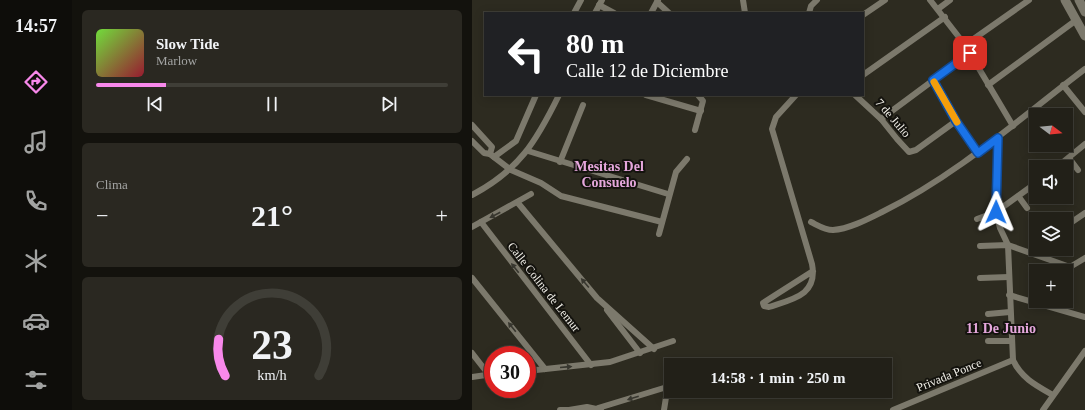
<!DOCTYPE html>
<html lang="es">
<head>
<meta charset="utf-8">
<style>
	:root { --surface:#222018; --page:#2a2821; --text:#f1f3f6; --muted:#a2a3a2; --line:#3f3e37; --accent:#f888eb }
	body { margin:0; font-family:"Times New Roman",serif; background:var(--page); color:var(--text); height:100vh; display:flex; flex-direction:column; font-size:15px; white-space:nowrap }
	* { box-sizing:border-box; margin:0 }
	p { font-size:13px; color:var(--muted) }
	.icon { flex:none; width:22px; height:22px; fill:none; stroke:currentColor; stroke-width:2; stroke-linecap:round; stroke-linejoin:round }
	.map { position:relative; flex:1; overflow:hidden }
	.drawer { display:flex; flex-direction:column; gap:10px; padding:10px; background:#13120d; width:400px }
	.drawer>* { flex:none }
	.banner { position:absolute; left:12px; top:12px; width:380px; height:84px; border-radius:0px; box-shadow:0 2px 10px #0003,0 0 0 1px var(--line); background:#202124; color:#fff; overflow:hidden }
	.needle { width:26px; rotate:106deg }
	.controls { position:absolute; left:557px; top:108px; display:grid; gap:8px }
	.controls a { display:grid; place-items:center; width:44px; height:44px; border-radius:0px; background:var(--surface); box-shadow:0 2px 10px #0003,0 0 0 1px var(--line); font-size:20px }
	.speed { position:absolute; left:12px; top:346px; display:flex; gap:8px; font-size:20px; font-weight:700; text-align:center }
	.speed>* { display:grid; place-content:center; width:52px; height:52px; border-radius:50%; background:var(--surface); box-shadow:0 2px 10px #0003,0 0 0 1px var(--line); line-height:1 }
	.speed .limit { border:6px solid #d22; background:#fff; color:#111 }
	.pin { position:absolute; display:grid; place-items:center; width:34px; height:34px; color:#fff; margin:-17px; border-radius:8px; box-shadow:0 2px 6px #0006 }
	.me { position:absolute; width:44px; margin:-22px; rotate:1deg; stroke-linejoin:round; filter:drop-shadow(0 0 3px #0008) }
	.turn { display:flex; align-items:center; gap:14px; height:84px; padding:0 16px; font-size:18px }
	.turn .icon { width:52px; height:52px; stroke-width:2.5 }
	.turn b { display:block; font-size:28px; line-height:34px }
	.big { font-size:30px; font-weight:800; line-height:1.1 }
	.drawer .widget { flex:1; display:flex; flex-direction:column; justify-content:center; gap:6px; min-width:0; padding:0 14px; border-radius:6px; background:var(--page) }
	.drawer .dial { align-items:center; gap:0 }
	.dial svg { height:104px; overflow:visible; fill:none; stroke:var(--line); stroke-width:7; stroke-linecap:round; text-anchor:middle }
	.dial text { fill:var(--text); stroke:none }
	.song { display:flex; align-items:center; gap:12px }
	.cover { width:48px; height:48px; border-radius:6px; background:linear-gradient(135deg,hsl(100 70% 55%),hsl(350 70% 35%)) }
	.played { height:4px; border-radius:2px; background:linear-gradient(90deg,var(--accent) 20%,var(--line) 20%) }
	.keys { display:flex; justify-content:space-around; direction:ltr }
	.heat { display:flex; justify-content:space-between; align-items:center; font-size:22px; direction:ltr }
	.trip { position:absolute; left:192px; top:358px; width:228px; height:40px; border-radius:0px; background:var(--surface); box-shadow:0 2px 10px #0003,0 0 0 1px var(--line); font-weight:800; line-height:40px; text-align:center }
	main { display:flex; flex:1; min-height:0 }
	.tab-bar { display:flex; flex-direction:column; width:72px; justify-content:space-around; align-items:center; background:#0e0d0a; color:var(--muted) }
	.tab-bar .icon { width:28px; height:28px }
	.tab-bar .active { color:var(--accent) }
	.tab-bar b { font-size:18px; color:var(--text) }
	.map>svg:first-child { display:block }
</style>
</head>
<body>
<main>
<nav class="tab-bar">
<b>14:57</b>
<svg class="icon active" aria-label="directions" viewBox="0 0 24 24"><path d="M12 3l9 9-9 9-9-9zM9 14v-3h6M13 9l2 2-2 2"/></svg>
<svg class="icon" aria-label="music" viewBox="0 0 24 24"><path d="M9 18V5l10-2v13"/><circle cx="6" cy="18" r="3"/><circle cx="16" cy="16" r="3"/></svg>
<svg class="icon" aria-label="phone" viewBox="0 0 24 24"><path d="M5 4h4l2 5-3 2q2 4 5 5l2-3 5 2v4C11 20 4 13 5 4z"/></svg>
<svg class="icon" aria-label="climate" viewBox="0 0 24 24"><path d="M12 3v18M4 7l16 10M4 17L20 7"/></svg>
<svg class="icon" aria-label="car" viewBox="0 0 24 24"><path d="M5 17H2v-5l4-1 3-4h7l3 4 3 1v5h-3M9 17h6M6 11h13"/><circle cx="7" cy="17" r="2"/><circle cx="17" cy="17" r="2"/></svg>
<svg class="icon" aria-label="filters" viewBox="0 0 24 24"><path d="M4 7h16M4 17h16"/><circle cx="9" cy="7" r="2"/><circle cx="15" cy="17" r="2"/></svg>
</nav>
<section class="drawer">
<div class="widget">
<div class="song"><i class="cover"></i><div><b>Slow Tide</b><p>Marlow</p></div></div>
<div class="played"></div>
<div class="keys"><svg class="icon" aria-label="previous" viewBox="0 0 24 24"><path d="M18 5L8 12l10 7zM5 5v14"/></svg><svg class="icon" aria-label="pause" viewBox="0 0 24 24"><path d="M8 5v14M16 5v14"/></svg><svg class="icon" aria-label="next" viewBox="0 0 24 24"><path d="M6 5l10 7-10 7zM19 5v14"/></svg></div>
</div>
<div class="widget"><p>Clima</p>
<div class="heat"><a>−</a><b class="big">21°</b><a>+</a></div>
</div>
<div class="widget dial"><svg viewBox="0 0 100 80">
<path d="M14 69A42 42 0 1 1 86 69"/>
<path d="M14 69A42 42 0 0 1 9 41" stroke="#f888eb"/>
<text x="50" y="56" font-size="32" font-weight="700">23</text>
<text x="50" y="72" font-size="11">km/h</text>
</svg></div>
</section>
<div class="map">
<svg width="613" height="410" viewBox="0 0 613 410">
	<rect width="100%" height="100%" fill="#2d2b20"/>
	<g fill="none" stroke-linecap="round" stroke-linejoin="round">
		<!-- street -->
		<g stroke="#7c796c" stroke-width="6">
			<polyline points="271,0 273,13"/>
			<polyline points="458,0 493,45 541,126"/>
			<polyline points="185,2 197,13"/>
			<polyline points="127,5 142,13"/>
			<polyline points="466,9 478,0"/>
			<polyline points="102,13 109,0"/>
			<polyline points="123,13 130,0"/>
			<polyline points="179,13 186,0"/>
			<polyline points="337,13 339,6 345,0"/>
			<polyline points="391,15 413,0"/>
			<polyline points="493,45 557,0"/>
			<polyline points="391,75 473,17"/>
			<polyline points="461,80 484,121 506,153"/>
			<polyline points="516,85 603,21"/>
			<polyline points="591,85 613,112"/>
			<polyline points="174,95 229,111"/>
			<path d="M324,95l-20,22 -4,12 40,135c6,31 -19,35 -43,43l-5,-1 -1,-3 3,-2 47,-30"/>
			<polyline points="383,95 409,119 425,139 437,152 444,150 484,121"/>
			<polyline points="409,119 498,53"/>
			<polyline points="0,125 20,147 18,154 12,153 0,141"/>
			<polyline points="223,130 231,101 226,95"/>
			<path d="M526,138l-2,74 4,16 8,17 5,115c8,18 24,26 40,35"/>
			<polyline points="56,151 196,194"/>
			<polyline points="18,154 39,170 69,183 89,196 190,222"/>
			<polyline points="22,157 44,141 64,95"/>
			<polyline points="597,158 606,170"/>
			<polyline points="88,162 111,105"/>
			<polyline points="585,167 613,144"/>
			<path d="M0,195c47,-25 64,-53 87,-100"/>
			<polyline points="547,197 555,208"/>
			<polyline points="46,203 125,298 182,349"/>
			<polyline points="505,219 524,212 564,183"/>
			<polyline points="9,222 119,365"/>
			<path d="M339,222c8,4 14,8 22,8 16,-1 35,-11 49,-18 75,-37 137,-93 203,-143"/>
			<polyline points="594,226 613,213"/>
			<polyline points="0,227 59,194"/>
			<polyline points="187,234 204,172 215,159"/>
			<polyline points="508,246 536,245 598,267 613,258"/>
			<polyline points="0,278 73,369"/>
			<polyline points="508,278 537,277"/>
			<polyline points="537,295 613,317"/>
			<polyline points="135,310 168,353"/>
			<polyline points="516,314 538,312"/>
			<polyline points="516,341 539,341"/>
			<polyline points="0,353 17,375"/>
			<polyline points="55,371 138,362 201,341"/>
			<polyline points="0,377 21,374"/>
			<polyline points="126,408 195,387"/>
			<polyline points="88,410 98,410"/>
			<polyline points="97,410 115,407 129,410"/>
			<polyline points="192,410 199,366"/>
			<polyline points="421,410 541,360"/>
			<polyline points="571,410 613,351"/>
		</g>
		<!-- secondary -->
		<g stroke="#7c796c" stroke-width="9">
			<polyline points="593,0 613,36"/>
			<polyline points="607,0 613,12"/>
		</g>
	</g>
	<!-- one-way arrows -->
	<defs><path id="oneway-solid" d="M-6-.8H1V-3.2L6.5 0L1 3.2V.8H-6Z"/></defs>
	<g fill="#38372f">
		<use href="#oneway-solid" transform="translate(23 215) rotate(152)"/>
		<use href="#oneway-solid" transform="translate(43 268) rotate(-128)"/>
		<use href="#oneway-solid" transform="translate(113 283) rotate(-130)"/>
		<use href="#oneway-solid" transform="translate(40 327) rotate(-129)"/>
		<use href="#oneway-solid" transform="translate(94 367) rotate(-5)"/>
		<use href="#oneway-solid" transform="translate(161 398) rotate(163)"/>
	</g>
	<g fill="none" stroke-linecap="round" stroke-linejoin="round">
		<!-- route casing -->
		<g stroke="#114b97" stroke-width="10">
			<polyline id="route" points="498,53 461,80 484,121 506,153 526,138 524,212"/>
		</g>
		<!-- route -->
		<use href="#route" stroke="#1a73e8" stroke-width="7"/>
		<!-- slow -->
		<polyline stroke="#f59e0b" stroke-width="7" points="462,82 485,122"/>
	</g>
	<g text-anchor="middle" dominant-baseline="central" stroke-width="4" stroke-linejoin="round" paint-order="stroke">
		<!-- street labels -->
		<g font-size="12" fill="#f2f0e9" stroke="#14130e">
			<text transform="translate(421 118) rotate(49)">7 de Julio</text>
			<text transform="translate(72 287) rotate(52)">Calle Colina de Lemur</text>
			<text transform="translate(477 375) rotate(-22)">Privada Ponce</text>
		</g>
		<!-- quarter labels -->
		<g font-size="14" font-weight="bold" fill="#e5a7dc" stroke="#14130e">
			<text x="137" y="166">Mesitas Del<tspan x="137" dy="16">Consuelo</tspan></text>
			<text x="529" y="328">11 De Junio</text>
		</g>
	</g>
</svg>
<div class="controls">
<a><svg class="needle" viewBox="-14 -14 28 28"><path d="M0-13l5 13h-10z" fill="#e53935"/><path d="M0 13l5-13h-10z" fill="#a2a3a2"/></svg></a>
<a><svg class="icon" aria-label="sound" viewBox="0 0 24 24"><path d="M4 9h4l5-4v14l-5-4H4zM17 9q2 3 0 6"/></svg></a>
<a><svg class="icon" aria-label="layers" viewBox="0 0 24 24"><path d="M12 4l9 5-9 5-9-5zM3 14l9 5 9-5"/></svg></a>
<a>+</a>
</div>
<div class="speed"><div class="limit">30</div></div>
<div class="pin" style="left:498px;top:53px;background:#d93025"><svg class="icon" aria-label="arrive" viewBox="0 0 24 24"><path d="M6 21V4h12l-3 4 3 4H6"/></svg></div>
<svg class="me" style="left:524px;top:212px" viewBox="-20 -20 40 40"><path d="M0-17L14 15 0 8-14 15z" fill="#1a73e8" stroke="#fff" stroke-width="4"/></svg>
<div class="trip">14:58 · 1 min · 250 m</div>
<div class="banner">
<div class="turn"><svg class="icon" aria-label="left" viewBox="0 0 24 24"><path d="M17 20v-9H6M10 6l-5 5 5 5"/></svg><div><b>80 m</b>Calle 12 de Diciembre</div></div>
</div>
</div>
</main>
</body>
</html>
